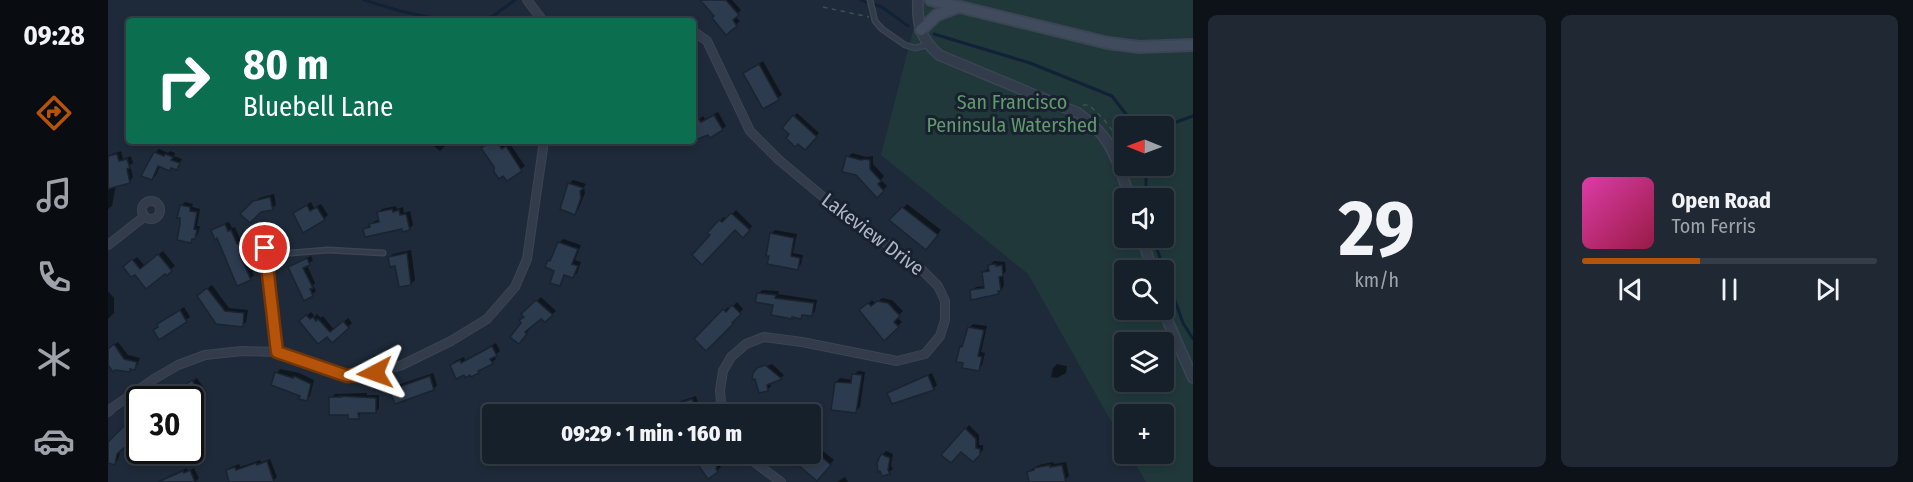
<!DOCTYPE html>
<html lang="en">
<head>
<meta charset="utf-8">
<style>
	:root { --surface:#16202b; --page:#1f2833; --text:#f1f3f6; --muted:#9ea3a9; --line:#353e47; --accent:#b45309 }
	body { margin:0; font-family:"Fira Sans Condensed",sans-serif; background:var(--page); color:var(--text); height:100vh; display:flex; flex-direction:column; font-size:22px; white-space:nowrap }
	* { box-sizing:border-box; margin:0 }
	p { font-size:20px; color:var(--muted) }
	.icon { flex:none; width:33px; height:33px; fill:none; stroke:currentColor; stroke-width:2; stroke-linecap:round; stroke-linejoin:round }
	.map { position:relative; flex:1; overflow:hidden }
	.side { display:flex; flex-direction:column; gap:15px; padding:15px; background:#0c1218; width:720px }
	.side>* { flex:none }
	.banner { position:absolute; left:18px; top:18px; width:570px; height:126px; border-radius:6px; box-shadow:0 3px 9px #0003,0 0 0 2px var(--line); background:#0b6e4f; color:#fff; overflow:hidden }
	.needle { width:39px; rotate:271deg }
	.buttons { position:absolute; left:1006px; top:116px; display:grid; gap:12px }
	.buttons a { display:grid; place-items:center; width:60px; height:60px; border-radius:6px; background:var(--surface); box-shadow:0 3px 9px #0003,0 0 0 2px var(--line); font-size:30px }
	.speed { position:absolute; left:18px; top:386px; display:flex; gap:12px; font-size:30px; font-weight:700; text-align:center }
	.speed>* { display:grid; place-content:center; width:78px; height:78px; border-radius:50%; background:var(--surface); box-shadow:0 3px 9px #0003,0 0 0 2px var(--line); line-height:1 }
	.speed .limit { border:3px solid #111; border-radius:9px; background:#fff; color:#111 }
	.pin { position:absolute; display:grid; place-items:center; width:51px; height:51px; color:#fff; margin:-26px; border:3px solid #fff; border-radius:50%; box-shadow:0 2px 6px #0007 }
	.me { position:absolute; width:66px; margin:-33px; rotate:266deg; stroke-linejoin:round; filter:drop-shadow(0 0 4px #0008) }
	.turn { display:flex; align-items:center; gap:21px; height:126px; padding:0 18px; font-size:27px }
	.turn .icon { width:78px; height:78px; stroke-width:2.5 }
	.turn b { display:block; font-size:42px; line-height:51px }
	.side .card { flex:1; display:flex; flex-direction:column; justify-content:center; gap:9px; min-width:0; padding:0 21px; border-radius:9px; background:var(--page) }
	.side .dial { align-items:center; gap:0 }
	.dial b { font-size:78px; line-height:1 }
	.song { display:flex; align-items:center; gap:18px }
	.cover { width:72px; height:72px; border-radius:9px; background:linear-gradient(135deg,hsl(320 70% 55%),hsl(340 70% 35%)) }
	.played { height:6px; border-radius:3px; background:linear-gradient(90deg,var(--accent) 40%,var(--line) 40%) }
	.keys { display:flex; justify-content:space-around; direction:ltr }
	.side .tiles { flex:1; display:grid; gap:15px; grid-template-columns:repeat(2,1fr) }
	.trip { position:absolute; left:374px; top:404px; width:339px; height:60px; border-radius:6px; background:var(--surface); box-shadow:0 3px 9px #0003,0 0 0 2px var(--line); font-weight:800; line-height:60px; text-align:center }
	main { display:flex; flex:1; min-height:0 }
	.tab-bar { display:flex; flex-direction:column; width:108px; justify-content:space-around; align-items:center; background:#090d11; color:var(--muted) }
	.tab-bar .icon { width:42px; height:42px }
	.tab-bar .selected { color:var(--accent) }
	.tab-bar b { font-size:27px; color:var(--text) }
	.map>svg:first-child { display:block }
</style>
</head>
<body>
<main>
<nav class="tab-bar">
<b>09:28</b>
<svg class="icon selected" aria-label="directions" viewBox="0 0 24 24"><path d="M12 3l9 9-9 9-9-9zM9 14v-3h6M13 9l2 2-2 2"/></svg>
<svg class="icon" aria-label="music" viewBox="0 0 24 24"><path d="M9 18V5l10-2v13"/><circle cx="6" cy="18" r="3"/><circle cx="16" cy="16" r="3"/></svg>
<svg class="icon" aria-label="phone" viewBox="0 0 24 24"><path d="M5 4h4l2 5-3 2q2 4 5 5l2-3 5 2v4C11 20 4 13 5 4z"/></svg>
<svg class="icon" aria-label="climate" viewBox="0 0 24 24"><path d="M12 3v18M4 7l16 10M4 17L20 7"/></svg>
<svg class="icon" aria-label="car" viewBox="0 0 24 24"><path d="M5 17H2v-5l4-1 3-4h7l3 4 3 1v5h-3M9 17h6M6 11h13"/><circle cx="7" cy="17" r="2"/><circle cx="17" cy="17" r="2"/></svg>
</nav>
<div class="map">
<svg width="1085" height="482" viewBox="0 0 1085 482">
	<rect width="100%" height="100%" fill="#1e2a39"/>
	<!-- green -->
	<path fill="#20383a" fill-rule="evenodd" d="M813,0h272v482h-47l-17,-29h35v-39h-39v32l-97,-172 -147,-119zM1017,126h39v39h-39zM1017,198h39v39h-39zM1017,270h39v39h-39zM1017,342h39v39h-39z"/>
	<!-- shadow -->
	<g fill="#0007">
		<polygon points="598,0 624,0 633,10 627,16 632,21 618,33"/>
		<polygon points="655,61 674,95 656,107 637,73"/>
		<polygon points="610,112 618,126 614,129 585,137 587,123 595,116 597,119"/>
		<polygon points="689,113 711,133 697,148 676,127"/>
		<polygon points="320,141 342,141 332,151"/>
		<polygon points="385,141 394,141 398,147 402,144 417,166 399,179 395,174"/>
		<polygon points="513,141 524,141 514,144"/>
		<polygon points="51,149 60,153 62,151 67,153 66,156 74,159 68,169 52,166 48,175 44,179 47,153"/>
		<polygon points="13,151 15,159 23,156 25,163 22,165 25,177 22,181 8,185 4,206 0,209 0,157 4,154"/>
		<polygon points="744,153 758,157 765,156 765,164 776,176 773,180 779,186 769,196 740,157"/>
		<polygon points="465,180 478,184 476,187 477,193 470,210 466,213 461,184"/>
		<polygon points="166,194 168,205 164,208 135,214 151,198"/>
		<polygon points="77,202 85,204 84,207 92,209 89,226 92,226 90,234 83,241 73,224 73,206"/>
		<polygon points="203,202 206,208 213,204 220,215 216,219 187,213"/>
		<polygon points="799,204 833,230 822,245 784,220"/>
		<polygon points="288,206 289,209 295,207 296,213 302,211 305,225 301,229 295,227 257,229 267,221 272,219 270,213 274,209"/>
		<polygon points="628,210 644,226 635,236 627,228 604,235 601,233 616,217 619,219"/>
		<polygon points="121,222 124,228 127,227 133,241 135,240 139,248 135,251 146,275 142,279 105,231 109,227"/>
		<polygon points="667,230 689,234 685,253 695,255 693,264 690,268 663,234"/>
		<polygon points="455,239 473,245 467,260 473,262 469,273 465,276 458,274 451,285 448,270 441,261 446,256 452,242"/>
		<polygon points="303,250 307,280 303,284 282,257 285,254"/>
		<polygon points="55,251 67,266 39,287 21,263 29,257 37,266"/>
		<polygon points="203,256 205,260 199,265 207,283 205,285 208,291 204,295 182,268 186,264"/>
		<polygon points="886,261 897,262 898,271 895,274 896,285 894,289 890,293 864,291 868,287 877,286 875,272 879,269 882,268 882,265"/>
		<polygon points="104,285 121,308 140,310 138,322 134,326 95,292"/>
		<polygon points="654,290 671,291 670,294 709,300 707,311 704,315 697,314 693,317 651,294"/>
		<polygon points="0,291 6,298 6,313 0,319"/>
		<polygon points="433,297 448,311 437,320 434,317 420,328 422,329 414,338 417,316 415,314"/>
		<polygon points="774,298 784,300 795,311 789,317 794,322 776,338 753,311 764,300 768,304"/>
		<polygon points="629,302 635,309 626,318 628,320 598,349 588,339 620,307 622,309"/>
		<polygon points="76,307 82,317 51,338 51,324"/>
		<polygon points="203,312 207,317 209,314 213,318 215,316 226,330 240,318 244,323 240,327 219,335 193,321"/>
		<polygon points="865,324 879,326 873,352 877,353 874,365 871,369 857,362 853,347 857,342 861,328"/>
		<polygon points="10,342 20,355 32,358 30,364 27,368 24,368 21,371 0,362 0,349"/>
		<polygon points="388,343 392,351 386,356 388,359 370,372 343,365 347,361 356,357 357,360"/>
		<polygon points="664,364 676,375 673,378 662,382 663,386 659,390 649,371"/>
		<polygon points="949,364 959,366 958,373 949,378 943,377 945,368"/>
		<polygon points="172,369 191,373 206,380 202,396 198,400 169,373"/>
		<polygon points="750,371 757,372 752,407 748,411 728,382 732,378 745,380 746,375"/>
		<polygon points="325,373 329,385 326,389 287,392 286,389 290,385"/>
		<polygon points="824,373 829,385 825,389 781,394 785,390"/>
		<polygon points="89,378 98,391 94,394 82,399 56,399 75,385 76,387"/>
		<polygon points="259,393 259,395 271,395 271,408 268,412 254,412 250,417 242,413 223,398 227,394"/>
		<polygon points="588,396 590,403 584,412 566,414 564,407 567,404 567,407 586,402 585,399 568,403"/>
		<polygon points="668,406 671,414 648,414 651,412"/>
		<polygon points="31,416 32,439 28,435 13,449 10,460 6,463 0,462 1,443 21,423 22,424"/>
		<polygon points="861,425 871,435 871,445 875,445 875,450 865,460 858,429"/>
		<polygon points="704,442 726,460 709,479 687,453 702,453 702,444"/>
		<polygon points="778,451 785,454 783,465 785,469 781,472 775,474 774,455"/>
		<polygon points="571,453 604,453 612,463 611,464 613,467 609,471"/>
		<polygon points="162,459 169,477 165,481 123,482 119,471 123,467 131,464 132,467 152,460 153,462"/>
		<polygon points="945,462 946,464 958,462 961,476 957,480 922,482 920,473 924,469 931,465"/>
		<polygon points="79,468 80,471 86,468 91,478 87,482 56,482 59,477"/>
		<polygon points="737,477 740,482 729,482"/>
	</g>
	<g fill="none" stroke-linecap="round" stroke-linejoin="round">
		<!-- stream -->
		<g stroke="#112237" stroke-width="3">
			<polyline points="256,0 292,11 339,21"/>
			<polyline points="753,0 774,7 800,26"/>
			<polyline points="371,21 385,16 407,0"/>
			<polyline points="826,34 922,63 1004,96 1027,126"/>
			<polyline points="1056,130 1063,124 1085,116"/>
			<polyline points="1038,165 1038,198"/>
			<polyline points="1045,237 1056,270"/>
			<polyline points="1056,270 1075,323 1085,339"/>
		</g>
	</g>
	<!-- building -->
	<g fill="#2d3b4e" stroke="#1a2330" stroke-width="1.5">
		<polygon points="592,0 618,0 631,15 625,20 629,26 618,35 604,18 606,16"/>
		<polygon points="651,64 671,100 655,109 635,73"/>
		<polygon points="606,115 615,130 602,138 600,135 585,141 585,122 591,119 593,122"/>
		<polygon points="685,115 709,137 697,150 690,144 687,147 678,138 681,134 674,128"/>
		<polygon points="384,141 388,141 394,149 398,146 414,171 399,181 395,176 391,179 386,172 386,167 373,148"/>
		<polygon points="46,152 56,156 57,154 65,157 63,160 72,163 69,170 63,168 62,171 50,166 44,180 33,176"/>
		<polygon points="9,154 11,161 19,159 22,168 19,169 22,183 0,189 0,156"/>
		<polygon points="738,156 753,160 757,159 762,160 762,169 773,181 770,184 776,191 769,198 748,175 734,172"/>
		<polygon points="460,183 476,188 472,191 473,198 467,215 452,209"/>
		<polygon points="162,197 165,210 153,212 142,223 132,214 145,201"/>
		<polygon points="72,205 82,207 82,211 89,212 86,229 89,230 87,239 84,239 83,243 69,240 72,224 72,218 69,218"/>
		<polygon points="199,205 202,211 209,207 217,220 195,233 185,213"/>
		<polygon points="794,207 830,235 818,250 781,220"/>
		<polygon points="284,209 285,212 291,210 292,215 298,214 302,230 294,232 294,229 257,237 255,229 262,227 261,224 271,222 269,212"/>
		<polygon points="623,213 642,230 635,238 627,230 594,265 584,255 602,235 599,233 611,220 614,222"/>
		<polygon points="117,224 120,231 123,230 129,244 131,243 136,253 132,255 143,280 129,286 109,238 107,240 103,230"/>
		<polygon points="662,233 686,238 683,256 692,258 690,270 659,264 661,256 658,256"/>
		<polygon points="450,242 470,249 464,264 470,266 465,278 456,275 452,286 442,283 446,271 437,267 440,260 442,261"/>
		<polygon points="299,253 303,285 291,287 287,266 282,267 280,257"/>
		<polygon points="50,254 64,271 58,276 57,274 38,289 27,275 23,277 15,267 24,259 32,269"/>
		<polygon points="199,258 202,265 195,268 205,288 202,289 205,296 196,301 180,267"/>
		<polygon points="888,264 888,266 894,265 895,276 891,277 893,291 890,291 891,294 863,300 862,290 876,288 874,272 881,271 880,265"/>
		<polygon points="99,288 117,311 136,313 135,327 108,324 89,296"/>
		<polygon points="649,293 668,295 667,298 706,303 704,316 694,315 693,319 684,317 684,319 663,315 665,305 647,302"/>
		<polygon points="428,300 445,315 437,322 433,319 417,332 419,334 411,344 402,337 413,323 411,320 416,317 413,314"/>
		<polygon points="769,301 780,303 792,316 786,322 791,327 776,341 751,310 760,303 763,306"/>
		<polygon points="624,305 633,314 624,323 625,324 598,351 586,339 615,309 618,312"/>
		<polygon points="72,310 79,322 51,340 45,330 50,327 49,324"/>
		<polygon points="198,315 202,319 205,317 208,321 210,319 222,332 235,321 241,328 224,343 219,337 210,344 191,321"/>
		<polygon points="860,327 876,330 870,356 874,357 871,371 854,368 855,363 848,362 852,346 854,347"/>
		<polygon points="6,344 16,359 29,362 27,370 22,369 22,372 7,370 5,372 0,365 0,349"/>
		<polygon points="384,346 389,356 382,359 385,364 370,371 371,373 363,377 362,375 357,378 356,375 348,379 342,365 352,360 353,363"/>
		<polygon points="657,365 674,379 659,385 660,391 651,393 647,379 644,380 645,373 649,368"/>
		<polygon points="167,372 185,378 186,376 203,384 199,401 191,399 192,396 163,385"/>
		<polygon points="744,374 754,375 748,413 723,410 727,382 743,383"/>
		<polygon points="820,375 826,390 784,404 779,393"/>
		<polygon points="322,376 326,390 287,404 283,394 286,393 285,389"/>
		<polygon points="84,380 95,396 82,404 82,399 54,399 70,387 72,389"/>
		<polygon points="232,396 268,398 268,413 250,413 251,419 240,419 240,415 221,415 221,397 233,397"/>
		<polygon points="584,399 587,408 584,409 585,414 565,414 563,406"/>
		<polygon points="27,418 32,424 32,442 28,437 9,454 7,465 0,463 0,442 17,425 18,427"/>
		<polygon points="857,428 868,439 868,448 872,449 872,455 865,462 853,452 843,463 833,455"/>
		<polygon points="702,447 723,465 709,481 688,463 686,466 679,459 685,453 702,453"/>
		<polygon points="570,453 598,453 609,467 608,469 610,472 600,479 588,462 570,461"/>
		<polygon points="773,454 782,458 780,470 782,474 774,476 772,471 770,472 769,463"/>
		<polygon points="159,461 166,482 121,482 118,470 127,467 128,470 148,463 149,465"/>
		<polygon points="942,465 942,467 954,465 958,482 921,482 919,472 926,470 926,468"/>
		<polygon points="82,470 87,482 50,482 75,471 76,473"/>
	</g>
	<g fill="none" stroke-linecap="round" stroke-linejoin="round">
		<!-- service casing -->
		<g stroke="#3b4553" stroke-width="7">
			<g id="service">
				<polyline points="762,0 767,21 774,29 797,45 807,48 819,45"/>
				<polyline points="158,255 220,250 275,253"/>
			</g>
		</g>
		<!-- minor casing -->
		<g stroke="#3b4553" stroke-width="10">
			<g id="minor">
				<polyline points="419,0 435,21"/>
				<polyline points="585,31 599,41 642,131 671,160 720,201 812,268 830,286 837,301 837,320 832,336 817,354 789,361 694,342 656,337 638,344 623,357 615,371 612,390 614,414"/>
				<circle cx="43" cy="210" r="9"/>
				<polyline points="169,234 157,248 169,352"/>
				<polyline points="0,245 37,216"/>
				<polyline points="0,412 4,408 46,379 70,365 97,355 134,351 169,352 239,376 267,373 294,365 343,341 379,319 407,287 419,259 436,141"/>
				<polyline points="634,453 673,482"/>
			</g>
		</g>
		<!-- tertiary casing -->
		<g stroke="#3b4553" stroke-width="12">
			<g id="tertiary">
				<path d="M810,0c-1,25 2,38 21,55l139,58c9,7 18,14 25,23 13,17 20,42 27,62"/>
				<polyline points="1034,237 1044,270"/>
				<polyline points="1056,309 1061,324 1085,378"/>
			</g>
		</g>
		<!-- secondary casing -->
		<g stroke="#3b4553" stroke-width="14">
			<g id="secondary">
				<polyline points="823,0 1000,43 1031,47 1085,45"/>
				<polyline points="813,30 829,15 850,7"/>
			</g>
		</g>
		<!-- path -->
		<g stroke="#395153" stroke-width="1.5" stroke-dasharray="4.5 4.5" stroke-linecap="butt">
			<polyline points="715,7 761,17"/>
			<path d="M975,105h6c10,10 22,20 27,33"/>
		</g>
		<!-- service -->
		<use href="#service" stroke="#323c4a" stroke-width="4"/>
		<!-- minor -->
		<use href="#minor" stroke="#323c4a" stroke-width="8"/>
		<!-- tertiary -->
		<use href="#tertiary" stroke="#323c4a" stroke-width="9"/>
		<!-- secondary -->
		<use href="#secondary" stroke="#404b5d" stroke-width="10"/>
	</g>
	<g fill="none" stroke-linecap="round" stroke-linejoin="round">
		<!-- route casing -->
		<g stroke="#753606" stroke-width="15">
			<polyline id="route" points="157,248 169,352 239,376 267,373"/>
		</g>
		<!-- route -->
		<use href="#route" stroke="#b45309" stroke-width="10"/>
	</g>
	<g text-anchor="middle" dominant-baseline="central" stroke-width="6" stroke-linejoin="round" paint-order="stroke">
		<!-- park labels -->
		<g font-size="20" fill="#62996d" stroke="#18212e">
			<text x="904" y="102">San Francisco<tspan x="904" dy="23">Peninsula Watershed</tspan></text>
		</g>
		<!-- street labels -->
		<g font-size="20" fill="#acb7c7" stroke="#18212e">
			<text transform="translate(765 234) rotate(37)">Lakeview Drive</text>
		</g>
	</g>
</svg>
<div class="buttons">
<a><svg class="needle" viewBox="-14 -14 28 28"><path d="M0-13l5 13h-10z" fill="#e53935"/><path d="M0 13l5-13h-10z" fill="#9ea3a9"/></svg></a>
<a><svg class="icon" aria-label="sound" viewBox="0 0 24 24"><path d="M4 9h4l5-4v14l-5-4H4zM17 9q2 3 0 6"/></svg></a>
<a><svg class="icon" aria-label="search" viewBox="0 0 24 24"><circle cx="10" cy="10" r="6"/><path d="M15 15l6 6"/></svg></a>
<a><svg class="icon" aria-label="layers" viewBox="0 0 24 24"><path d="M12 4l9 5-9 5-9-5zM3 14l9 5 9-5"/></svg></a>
<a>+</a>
</div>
<div class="speed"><div class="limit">30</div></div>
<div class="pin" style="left:157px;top:248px;background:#d93025"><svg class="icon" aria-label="arrive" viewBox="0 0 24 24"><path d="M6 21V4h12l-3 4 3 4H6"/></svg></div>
<svg class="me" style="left:267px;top:373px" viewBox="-20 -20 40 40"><path d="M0-17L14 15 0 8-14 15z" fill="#b45309" stroke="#fff" stroke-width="4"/></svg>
<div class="trip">09:29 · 1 min · 160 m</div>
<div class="banner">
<div class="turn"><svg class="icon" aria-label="right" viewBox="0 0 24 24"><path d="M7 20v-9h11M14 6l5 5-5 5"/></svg><div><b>80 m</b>Bluebell Lane</div></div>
</div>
</div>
<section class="side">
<div class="tiles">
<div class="card dial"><b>29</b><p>km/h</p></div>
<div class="card">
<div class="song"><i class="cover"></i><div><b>Open Road</b><p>Tom Ferris</p></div></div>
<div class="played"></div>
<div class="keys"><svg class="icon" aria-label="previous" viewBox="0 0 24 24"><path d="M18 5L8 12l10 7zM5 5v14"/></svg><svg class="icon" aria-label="pause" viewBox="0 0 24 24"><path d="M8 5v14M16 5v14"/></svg><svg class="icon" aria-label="next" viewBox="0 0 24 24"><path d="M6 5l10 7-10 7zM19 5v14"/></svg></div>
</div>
</div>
</section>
</main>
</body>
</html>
